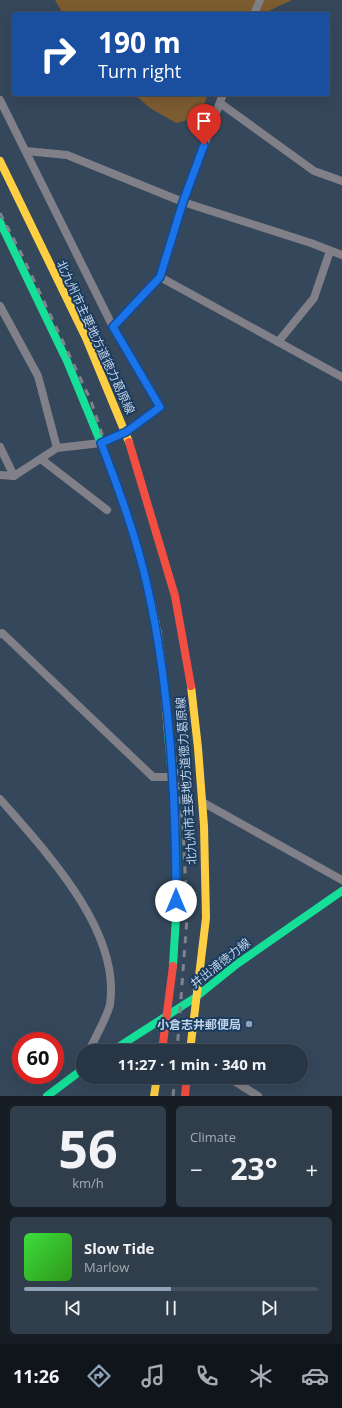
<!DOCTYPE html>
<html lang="en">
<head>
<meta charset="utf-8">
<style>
	:root { --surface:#283544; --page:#303d4b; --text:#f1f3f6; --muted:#a5abb2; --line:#44505d; --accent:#90a2b7 }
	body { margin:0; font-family:"Open Sans","Noto Sans JP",sans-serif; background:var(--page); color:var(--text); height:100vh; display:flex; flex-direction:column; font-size:15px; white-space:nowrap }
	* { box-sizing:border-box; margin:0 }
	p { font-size:13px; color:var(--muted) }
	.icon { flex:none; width:22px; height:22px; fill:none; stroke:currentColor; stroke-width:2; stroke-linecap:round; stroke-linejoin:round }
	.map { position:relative; height:1096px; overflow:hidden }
	.details { display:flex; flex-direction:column; gap:10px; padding:10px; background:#161d25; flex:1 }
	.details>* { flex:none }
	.hud { position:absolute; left:12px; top:12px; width:318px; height:84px; border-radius:4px; box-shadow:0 4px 16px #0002,0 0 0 1px var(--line); background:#1a4fa0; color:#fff; overflow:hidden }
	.speed { position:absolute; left:12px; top:1032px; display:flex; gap:8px; font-size:20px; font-weight:700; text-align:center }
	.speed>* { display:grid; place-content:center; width:52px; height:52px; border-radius:50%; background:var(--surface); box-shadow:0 4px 16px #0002,0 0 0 1px var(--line); line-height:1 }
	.speed .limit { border:6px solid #d22; background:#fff; color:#111 }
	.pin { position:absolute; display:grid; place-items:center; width:34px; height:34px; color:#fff; margin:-41px -17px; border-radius:50% 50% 50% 0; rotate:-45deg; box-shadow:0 0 4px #0007 }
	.pin .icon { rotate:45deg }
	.me { position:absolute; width:44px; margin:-22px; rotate:0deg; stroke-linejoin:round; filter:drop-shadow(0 0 3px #0008) }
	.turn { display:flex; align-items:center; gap:14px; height:84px; padding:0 20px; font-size:18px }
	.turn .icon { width:52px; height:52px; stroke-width:2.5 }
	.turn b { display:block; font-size:28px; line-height:34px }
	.big { font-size:30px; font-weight:700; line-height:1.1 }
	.details .widget { flex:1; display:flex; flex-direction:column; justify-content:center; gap:6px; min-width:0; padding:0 14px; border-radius:6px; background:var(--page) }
	.details .dial { align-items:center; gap:0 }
	.dial b { font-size:52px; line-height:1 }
	.song { display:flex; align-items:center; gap:12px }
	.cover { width:48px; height:48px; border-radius:6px; background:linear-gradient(135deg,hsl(120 70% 55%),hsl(110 70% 35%)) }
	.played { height:4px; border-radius:2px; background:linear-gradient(90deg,var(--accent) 50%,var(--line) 50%) }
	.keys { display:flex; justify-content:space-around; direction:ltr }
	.heat { display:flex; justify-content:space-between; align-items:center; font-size:22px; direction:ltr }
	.details .tiles { flex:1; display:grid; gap:10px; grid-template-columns:1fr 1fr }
	.widget:last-child { grid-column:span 2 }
	.trip { position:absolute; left:76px; top:1044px; width:232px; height:40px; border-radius:20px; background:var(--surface); box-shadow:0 4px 16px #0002,0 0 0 1px var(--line); font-weight:700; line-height:40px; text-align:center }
	.tab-bar { display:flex; height:64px; justify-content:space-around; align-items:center; background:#10151b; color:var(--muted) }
	.tab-bar .icon { width:28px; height:28px }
	.tab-bar .active { color:var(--accent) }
	.tab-bar b { font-size:18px; color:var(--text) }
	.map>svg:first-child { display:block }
</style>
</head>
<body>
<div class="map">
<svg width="342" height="1096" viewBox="0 0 342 1096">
	<rect width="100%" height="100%" fill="#35475a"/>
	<!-- green -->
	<g fill="#7d5c30">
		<polygon points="55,0 292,0 262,14 63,14"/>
		<path d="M134,94h73c-3,19 -12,25 -31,29l-26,-15z"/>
	</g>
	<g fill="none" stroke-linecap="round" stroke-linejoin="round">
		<!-- street -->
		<g stroke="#818088" stroke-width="8">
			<polyline points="254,14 260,0"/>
			<polyline points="0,100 113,327"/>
			<polyline points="220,103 314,171 342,181"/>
			<polyline points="26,151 67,155 183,202 311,243 342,255"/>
			<polyline points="160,277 342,377"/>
			<polyline points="0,306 38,376 57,448"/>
			<polyline points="278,342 314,298 330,251"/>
			<polyline points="0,447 14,476"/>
			<polyline points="41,459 107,510"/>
			<polyline points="0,475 14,476 57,448 101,443 126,432 160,407 113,327 160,277 183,202 223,94"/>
			<polyline points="0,634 2,633 153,777 171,777"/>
			<path d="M0,799c45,52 121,131 110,205 -1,9 -16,36 -21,47"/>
			<polyline points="204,803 342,880"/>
			<polyline points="228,1077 258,1096"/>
		</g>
		<!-- fast -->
		<g stroke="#16e098" stroke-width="8">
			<polyline points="0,222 67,361 103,448"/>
			<polyline points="168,733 176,824 177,901 173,966"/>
			<polyline points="112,1051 196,997 237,964 342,891"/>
			<polyline points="47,1096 83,1069"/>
		</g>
		<!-- slow -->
		<g stroke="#ffcf43" stroke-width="8">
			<polyline points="0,161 86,338 129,442"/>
			<path d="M103,448c25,68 49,137 58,209 3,25 5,51 7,76"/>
			<polyline points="190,1051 206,918 204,826 198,748 191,686"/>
			<polyline points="154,1096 157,1077"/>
		</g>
		<!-- jam -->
		<g stroke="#f24e42" stroke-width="8">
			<polyline points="129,442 175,596 191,686"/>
			<polyline points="162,1051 173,966"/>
			<polyline points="185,1096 187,1077"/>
		</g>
		<!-- rail -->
		<g stroke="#7e838e" stroke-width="3" stroke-dasharray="7 7" stroke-linecap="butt">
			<polyline points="0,213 21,253 91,401 135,534 160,628 183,826 187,918 177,1051"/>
			<polyline points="173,1096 175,1077"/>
		</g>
	</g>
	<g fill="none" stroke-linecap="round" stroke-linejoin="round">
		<!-- route casing -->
		<g stroke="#114b97" stroke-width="10">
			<path id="route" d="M176,901c0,-103 -6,-215 -29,-316 -11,-49 -28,-95 -46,-142l25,-11 34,-25 -47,-80 47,-50 23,-75 21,-57"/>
		</g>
		<!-- route -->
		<use href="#route" stroke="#1a73e8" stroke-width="7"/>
	</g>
	<!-- markers -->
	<circle fill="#90a2b7" stroke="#1b3c5e" stroke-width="1.5" cx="249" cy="1024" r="4"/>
	<g text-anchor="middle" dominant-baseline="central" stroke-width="4" stroke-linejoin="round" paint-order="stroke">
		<!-- street labels -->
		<g font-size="12" fill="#c1d3e9" stroke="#1b3c5e">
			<text transform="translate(96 337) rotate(65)">北九州市主要地方道徳力葛原線</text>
			<text transform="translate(186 781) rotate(-94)">北九州市主要地方道徳力葛原線</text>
			<text transform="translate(220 963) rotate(-38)">井出浦徳力線</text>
		</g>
		<!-- poi labels -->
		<g font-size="12" font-weight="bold" fill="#c1d3e9" stroke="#1b3c5e" text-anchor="end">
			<text x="241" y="1024">小倉志井郵便局</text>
		</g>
	</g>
</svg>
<div class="speed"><div class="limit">60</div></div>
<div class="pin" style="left:204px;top:145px;background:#d93025"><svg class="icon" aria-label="arrive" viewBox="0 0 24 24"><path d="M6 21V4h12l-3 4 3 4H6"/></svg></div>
<svg class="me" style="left:176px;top:901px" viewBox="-20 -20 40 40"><circle r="19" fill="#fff"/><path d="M0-13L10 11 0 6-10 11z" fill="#1a73e8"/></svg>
<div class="trip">11:27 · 1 min · 340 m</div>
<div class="hud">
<div class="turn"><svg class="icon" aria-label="right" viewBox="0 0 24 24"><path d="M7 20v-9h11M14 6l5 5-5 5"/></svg><div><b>190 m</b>Turn right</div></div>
</div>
</div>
<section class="details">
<div class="tiles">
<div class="widget dial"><b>56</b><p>km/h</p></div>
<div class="widget"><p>Climate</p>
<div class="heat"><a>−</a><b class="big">23°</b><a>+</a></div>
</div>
<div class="widget">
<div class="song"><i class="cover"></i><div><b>Slow Tide</b><p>Marlow</p></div></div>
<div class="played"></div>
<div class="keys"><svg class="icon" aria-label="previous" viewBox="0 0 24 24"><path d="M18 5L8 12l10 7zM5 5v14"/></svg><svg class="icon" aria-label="pause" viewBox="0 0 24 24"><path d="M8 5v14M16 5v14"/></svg><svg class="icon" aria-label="next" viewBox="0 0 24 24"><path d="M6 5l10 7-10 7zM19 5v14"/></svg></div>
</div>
</div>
</section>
<nav class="tab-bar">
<b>11:26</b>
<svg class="icon active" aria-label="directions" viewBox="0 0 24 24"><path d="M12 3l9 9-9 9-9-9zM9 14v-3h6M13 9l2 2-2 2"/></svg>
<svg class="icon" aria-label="music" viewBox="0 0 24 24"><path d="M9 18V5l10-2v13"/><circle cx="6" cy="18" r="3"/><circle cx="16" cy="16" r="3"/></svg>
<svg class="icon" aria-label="phone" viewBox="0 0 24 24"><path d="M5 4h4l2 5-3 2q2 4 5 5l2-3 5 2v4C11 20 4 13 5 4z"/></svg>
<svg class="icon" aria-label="climate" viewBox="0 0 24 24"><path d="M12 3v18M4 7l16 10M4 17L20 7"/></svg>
<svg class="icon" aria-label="car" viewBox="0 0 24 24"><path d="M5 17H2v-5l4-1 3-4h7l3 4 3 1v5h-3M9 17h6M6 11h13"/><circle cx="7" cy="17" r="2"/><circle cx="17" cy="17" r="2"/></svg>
</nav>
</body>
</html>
